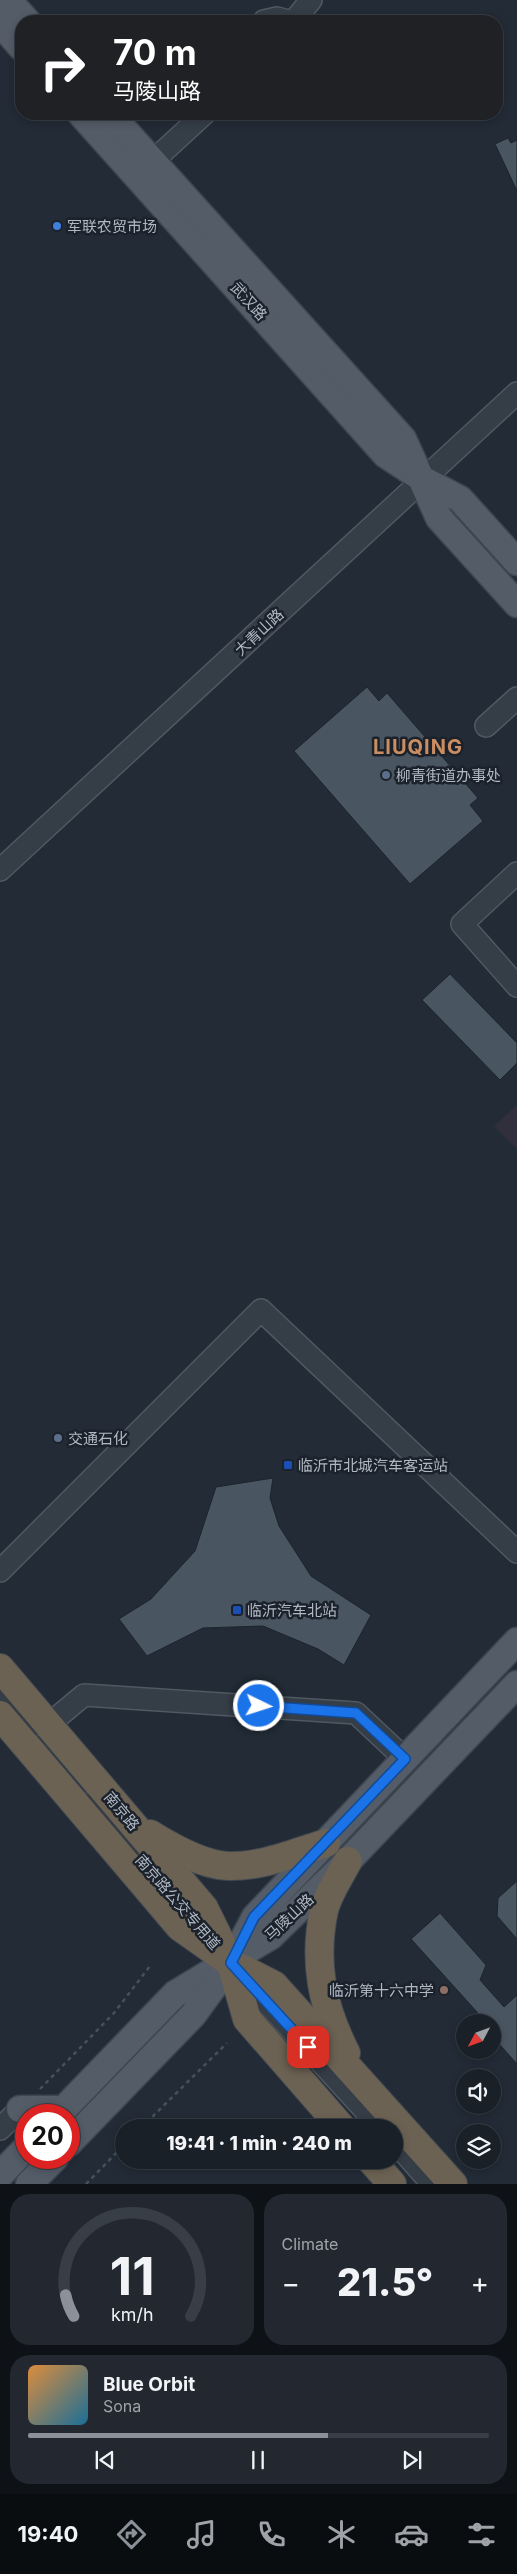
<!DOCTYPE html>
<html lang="en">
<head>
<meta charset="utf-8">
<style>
	:root { --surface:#1a2028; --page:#232830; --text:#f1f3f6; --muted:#9fa3a8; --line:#383e45; --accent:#8c9099 }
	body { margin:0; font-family:Inter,"Noto Sans SC",sans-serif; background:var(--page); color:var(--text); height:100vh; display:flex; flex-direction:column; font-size:19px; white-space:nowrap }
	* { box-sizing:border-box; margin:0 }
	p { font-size:16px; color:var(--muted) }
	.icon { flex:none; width:28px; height:28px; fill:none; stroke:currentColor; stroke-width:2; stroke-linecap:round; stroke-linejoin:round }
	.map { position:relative; height:2184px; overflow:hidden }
	.panel { display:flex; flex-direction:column; gap:10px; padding:10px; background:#0e1216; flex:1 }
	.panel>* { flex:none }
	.top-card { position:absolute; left:15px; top:15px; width:488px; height:105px; border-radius:20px; box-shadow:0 2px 8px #0003,0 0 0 1px var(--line); background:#202124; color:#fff; overflow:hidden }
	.needle { width:32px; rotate:229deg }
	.controls { position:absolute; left:456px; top:2014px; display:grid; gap:10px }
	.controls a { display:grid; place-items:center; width:45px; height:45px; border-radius:50%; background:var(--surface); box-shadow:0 2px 8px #0003,0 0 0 1px var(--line); font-size:25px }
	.speed { position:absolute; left:15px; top:2104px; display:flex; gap:10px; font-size:25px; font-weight:700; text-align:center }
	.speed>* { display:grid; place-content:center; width:65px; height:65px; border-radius:50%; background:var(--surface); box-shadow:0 2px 8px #0003,0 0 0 1px var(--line); line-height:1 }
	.speed .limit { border:8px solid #d22; background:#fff; color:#111 }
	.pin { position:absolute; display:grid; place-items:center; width:42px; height:42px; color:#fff; margin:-21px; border-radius:10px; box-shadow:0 2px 8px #0006 }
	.me { position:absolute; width:55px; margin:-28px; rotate:94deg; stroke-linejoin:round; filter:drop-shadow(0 0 4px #0008) }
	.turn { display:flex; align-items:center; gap:18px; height:105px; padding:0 15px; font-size:22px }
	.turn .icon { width:65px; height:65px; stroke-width:2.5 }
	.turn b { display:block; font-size:35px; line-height:42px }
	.big { font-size:38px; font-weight:800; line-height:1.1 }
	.panel .widget { flex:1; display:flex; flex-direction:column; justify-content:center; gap:8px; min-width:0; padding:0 18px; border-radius:20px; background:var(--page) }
	.panel .dial { align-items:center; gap:0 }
	.dial svg { height:130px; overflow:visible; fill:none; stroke:var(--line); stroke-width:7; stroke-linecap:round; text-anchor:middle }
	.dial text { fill:var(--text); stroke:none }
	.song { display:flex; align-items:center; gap:15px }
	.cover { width:60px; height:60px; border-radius:8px; background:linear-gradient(135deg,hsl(30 70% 55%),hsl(200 70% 35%)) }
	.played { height:5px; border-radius:2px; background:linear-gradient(90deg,var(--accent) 65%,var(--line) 65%) }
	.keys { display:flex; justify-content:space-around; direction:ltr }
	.heat { display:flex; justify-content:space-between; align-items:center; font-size:28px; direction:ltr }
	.panel .tiles { flex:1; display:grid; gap:10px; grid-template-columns:1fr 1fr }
	.widget:last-child { grid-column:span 2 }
	.trip { position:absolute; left:115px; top:2119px; width:288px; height:50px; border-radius:25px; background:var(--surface); box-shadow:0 2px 8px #0003,0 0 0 1px var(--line); font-weight:800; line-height:50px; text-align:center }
	.tab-bar { display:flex; height:80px; justify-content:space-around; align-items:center; background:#0a0d10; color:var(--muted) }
	.tab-bar .icon { width:35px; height:35px }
	.tab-bar .selected { color:var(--accent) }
	.tab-bar b { font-size:22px; color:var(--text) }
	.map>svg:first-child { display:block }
</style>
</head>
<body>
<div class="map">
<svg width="517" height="2184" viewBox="0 0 517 2184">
	<rect width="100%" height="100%" fill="#222b36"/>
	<!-- medical -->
	<polygon fill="#312f3b" points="517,1105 517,1149 494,1126"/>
	<!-- building -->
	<g fill="#4a5562" stroke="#1c242d">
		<polygon points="508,138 511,143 517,140 517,191 495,144"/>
		<polygon points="367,687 379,701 387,693 478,798 470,805 483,821 410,884 294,751"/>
		<polygon points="450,974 517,1043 517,1063 500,1080 422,1000"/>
		<polygon points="273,1478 270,1498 279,1526 311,1576 371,1615 344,1665 318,1649 263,1626 203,1628 147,1656 119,1619 151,1599 195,1551 216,1487"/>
		<polygon points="517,1881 517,1939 497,1916 498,1898"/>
		<polygon points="440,1913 486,1965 480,1980 504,2007 517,1995 517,2064 492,2036 492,2022 486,2022 411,1939"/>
	</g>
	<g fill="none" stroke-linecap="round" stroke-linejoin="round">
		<!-- minor casing -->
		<g stroke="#505861" stroke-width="24">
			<g id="minor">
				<polyline points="264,21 277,18 288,21"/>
				<polyline points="294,21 311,0"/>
				<polyline points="153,161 204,114"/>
				<polyline points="486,726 517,698"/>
				<polyline points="0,870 517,393"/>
				<polyline points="517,873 462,924 517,986"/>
				<polyline points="0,1571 261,1310 517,1552"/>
				<polyline points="0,1694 29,1728"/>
				<polyline points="48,1725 84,1695 356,1713 405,1759"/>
				<polyline points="92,1803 213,1942"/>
				<polyline points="238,1971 381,2128"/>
				<polyline points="0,2129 20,2109"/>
				<polyline points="394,2141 432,2184"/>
			</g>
		</g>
		<!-- major casing -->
		<g stroke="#3e4650" stroke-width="29">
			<g id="major">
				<polyline points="8,0 27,21"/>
				<polyline points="0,23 21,47"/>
				<polyline points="81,114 386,455 424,480 460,499 517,562"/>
				<polyline points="110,114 403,439 439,518 517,604"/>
				<polyline points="20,2109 64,2109"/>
				<polyline points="58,2115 175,1994 271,1936 348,1861 517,1684"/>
				<polyline points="69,2143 193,2015 231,1963 255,1917 517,1641"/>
				<polyline points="0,2175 26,2148"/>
				<polyline points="29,2184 55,2158"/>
			</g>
		</g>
		<!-- highway casing -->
		<g stroke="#404851" stroke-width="30">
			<g id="highway">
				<polyline points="0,1668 204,1908 231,1963 247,2019 342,2128"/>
				<polyline points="0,1715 180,1927 231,1963 274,1985 453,2184"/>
				<path d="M150,1834c21,13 52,31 78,32 33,1 67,-13 98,-23"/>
				<path d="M346,2053c-24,-47 -33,-91 -22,-143 4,-16 16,-34 24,-49"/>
				<polyline points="371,2160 392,2184"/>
			</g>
		</g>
		<!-- path -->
		<g stroke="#435457" stroke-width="2.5" stroke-dasharray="4 4" stroke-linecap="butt">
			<polyline points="40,2089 114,2013 150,1966"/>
			<polyline points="141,2128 227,2043"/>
			<polyline points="86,2184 124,2145"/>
		</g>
		<!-- minor -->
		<use href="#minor" stroke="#353d47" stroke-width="21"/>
		<!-- major -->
		<use href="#major" stroke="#535c67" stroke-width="26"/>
		<!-- highway -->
		<use href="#highway" stroke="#6c6253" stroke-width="28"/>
	</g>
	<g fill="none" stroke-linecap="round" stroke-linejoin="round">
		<!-- route casing -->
		<g stroke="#114b97" stroke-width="12">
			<polyline id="route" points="259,1706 356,1713 405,1759 254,1917 231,1963 308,2047"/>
		</g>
		<!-- route -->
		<use href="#route" stroke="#1a73e8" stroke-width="9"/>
	</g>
	<!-- markers -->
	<circle fill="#3f7fe0" stroke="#1b222b" stroke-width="2" cx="57" cy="226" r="5"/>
	<g fill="#5c6f8a" stroke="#1b222b" stroke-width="2">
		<circle cx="386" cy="775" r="5"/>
		<circle cx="58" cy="1438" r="5"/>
	</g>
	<g fill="#1a4fb4" stroke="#1b222b" stroke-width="2">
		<rect x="283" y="1460" width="10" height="10" rx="2.5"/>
		<rect x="232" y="1605" width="10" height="10" rx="2.5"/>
	</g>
	<circle fill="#8d6e63" stroke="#1b222b" stroke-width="2" cx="444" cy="1990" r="5"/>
	<g text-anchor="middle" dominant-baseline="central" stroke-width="5" stroke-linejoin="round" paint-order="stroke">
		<!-- poi labels -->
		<g font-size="15" fill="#b0b8c3" stroke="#1b222b" text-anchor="start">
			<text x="67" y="226">军联农贸市场</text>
			<text x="396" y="775">柳青街道办事处</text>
			<text x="68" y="1438">交通石化</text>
			<text x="298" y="1465">临沂市北城汽车客运站</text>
			<text x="247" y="1610">临沂汽车北站</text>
			<text x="434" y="1990" text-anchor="end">临沂第十六中学</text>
		</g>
		<!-- street labels -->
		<g font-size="15" fill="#b0b8c3" stroke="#1b222b">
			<text transform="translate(249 301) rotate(48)">武汉路</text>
			<text transform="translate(259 632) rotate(-43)">大青山路</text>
			<text transform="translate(122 1811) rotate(50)">南京路</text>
			<text transform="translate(178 1902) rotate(49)">南京路公交专用道</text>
			<text transform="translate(289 1917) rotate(-43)">马陵山路</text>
		</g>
		<!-- district labels -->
		<g font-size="20" font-weight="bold" letter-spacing="1" fill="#cb8e63" stroke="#1b222b">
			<text x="418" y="747">LIUQING</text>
		</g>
	</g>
</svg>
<div class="controls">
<a><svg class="needle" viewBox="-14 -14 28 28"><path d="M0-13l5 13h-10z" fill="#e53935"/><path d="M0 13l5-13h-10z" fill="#9fa3a8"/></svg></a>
<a><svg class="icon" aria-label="sound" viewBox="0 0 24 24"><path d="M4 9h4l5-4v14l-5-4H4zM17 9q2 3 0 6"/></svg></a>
<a><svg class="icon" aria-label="layers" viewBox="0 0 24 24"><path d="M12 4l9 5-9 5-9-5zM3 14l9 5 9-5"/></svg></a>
</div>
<div class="speed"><div class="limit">20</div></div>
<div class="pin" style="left:308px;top:2047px;background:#d93025"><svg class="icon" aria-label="arrive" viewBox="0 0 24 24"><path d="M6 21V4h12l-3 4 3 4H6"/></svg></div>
<svg class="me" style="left:259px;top:1706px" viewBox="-20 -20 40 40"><circle r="17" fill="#1a73e8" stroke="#fff" stroke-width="3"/><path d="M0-11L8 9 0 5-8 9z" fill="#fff"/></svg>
<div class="trip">19:41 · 1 min · 240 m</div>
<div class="top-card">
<div class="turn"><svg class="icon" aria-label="right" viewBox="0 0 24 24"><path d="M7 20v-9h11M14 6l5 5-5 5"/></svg><div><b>70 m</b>马陵山路</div></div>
</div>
</div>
<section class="panel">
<div class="tiles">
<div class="widget dial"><svg viewBox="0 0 100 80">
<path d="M14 69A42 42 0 1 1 86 69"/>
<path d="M14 69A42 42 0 0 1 9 56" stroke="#8c9099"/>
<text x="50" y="56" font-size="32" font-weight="700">11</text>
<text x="50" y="72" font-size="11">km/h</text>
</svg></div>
<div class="widget"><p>Climate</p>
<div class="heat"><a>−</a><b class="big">21.5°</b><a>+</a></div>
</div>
<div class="widget">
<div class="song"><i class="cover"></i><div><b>Blue Orbit</b><p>Sona</p></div></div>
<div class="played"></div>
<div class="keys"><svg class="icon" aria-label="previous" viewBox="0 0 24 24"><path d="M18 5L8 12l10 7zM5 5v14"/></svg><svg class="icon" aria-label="pause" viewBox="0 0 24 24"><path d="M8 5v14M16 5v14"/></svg><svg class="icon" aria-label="next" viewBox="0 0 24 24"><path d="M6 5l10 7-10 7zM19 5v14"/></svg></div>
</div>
</div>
</section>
<nav class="tab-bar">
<b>19:40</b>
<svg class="icon selected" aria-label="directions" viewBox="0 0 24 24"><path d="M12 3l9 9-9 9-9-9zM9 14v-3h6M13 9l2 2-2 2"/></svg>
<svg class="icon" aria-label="music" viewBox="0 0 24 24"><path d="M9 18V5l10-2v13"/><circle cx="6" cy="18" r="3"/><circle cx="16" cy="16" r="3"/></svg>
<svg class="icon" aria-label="phone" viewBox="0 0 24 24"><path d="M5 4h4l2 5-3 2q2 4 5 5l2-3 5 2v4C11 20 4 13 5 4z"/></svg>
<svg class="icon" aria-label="climate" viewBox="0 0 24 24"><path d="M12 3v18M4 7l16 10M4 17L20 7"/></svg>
<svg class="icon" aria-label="car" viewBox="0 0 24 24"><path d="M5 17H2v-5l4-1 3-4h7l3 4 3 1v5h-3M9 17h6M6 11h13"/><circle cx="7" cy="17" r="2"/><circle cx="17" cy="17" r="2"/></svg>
<svg class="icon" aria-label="filters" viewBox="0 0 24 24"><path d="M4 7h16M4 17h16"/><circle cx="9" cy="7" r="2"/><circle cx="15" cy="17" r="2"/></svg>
</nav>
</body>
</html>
